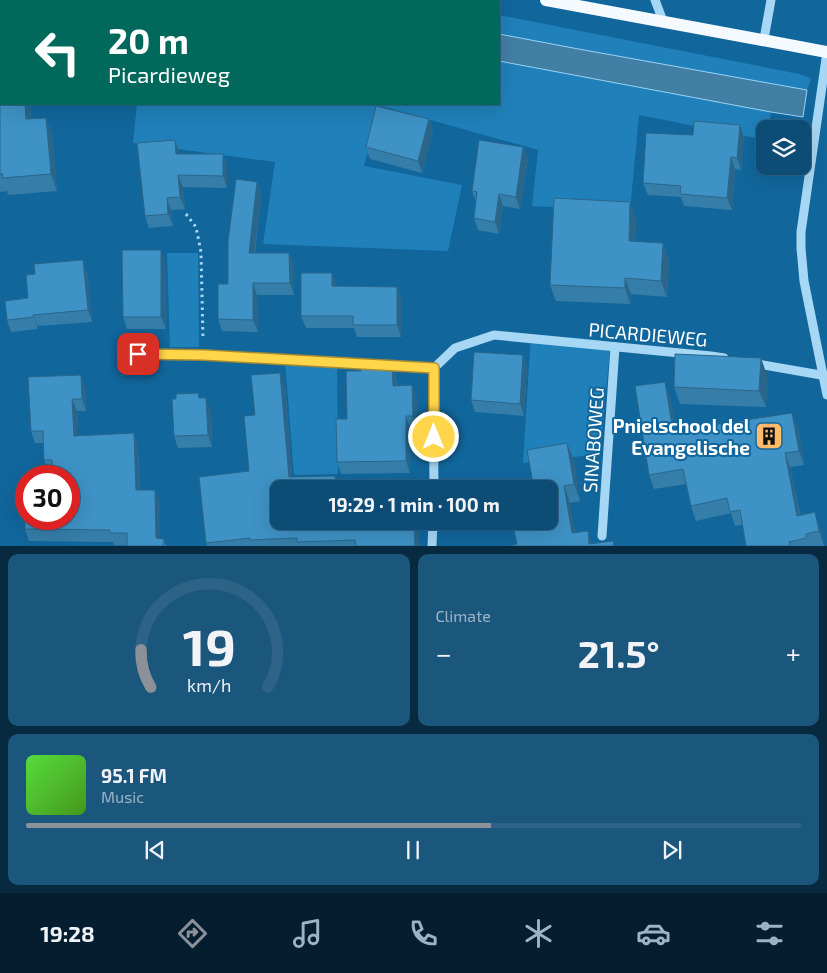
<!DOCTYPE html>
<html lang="en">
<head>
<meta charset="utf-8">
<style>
	:root { --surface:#0d4c75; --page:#1b567d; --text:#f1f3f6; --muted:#9ab4c5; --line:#2d6387; --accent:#8c9099 }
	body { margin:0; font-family:"Exo 2",sans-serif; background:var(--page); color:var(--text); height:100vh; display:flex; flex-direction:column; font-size:19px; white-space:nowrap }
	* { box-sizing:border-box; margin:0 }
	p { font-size:16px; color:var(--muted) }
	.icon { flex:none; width:28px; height:28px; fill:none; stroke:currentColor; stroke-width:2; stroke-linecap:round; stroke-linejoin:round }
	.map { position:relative; height:546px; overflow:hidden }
	.side { display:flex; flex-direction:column; gap:8px; padding:8px; background:#072a40; flex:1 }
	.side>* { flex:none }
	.banner { position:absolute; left:0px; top:0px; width:500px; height:105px; box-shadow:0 5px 20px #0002,0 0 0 1px var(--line); background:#00695c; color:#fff; overflow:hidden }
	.fabs { position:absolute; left:756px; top:120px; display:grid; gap:10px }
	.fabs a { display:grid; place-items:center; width:55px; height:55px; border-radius:10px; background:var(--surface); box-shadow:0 5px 20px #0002,0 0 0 1px var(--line); font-size:25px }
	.speed { position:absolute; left:15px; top:465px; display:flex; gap:10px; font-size:25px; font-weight:700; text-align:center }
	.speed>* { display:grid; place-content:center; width:65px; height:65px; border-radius:50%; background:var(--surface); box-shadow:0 5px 20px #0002,0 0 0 1px var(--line); line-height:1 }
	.speed .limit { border:8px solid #d22; background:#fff; color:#111 }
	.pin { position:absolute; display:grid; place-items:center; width:42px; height:42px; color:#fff; margin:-21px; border-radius:10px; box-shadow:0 2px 8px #0006 }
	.me { position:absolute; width:55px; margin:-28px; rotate:0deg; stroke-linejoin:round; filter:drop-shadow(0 0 4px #0008) }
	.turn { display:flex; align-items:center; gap:18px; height:105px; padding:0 25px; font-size:22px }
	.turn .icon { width:65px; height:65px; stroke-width:2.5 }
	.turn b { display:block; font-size:35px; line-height:42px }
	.big { font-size:38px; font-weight:700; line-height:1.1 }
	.side .card { flex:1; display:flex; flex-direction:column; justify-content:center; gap:8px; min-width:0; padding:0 18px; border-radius:10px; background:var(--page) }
	.side .dial { align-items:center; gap:0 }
	.dial svg { height:130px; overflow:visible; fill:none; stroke:var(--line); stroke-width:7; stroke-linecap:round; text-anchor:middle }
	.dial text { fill:var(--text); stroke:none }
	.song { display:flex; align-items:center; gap:15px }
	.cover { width:60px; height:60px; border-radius:8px; background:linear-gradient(135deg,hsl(110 70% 55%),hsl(100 70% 35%)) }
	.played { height:5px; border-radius:2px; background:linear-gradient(90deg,var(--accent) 60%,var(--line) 60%) }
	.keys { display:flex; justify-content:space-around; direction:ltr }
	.heat { display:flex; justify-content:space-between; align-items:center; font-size:28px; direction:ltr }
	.side .tiles { flex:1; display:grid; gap:8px; grid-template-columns:1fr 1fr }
	.card:last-child { grid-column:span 2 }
	.trip { position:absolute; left:270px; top:480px; width:288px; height:50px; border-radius:10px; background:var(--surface); box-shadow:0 5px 20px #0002,0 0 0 1px var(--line); font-weight:700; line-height:50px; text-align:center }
	.dock { display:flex; height:80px; justify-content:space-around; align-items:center; background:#051e2f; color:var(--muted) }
	.dock .icon { width:35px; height:35px }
	.dock .active { color:var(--accent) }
	.dock b { font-size:22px; color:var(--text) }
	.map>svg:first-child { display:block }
</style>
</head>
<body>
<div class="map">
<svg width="827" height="546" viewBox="0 0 827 546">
	<rect width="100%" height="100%" fill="#11669c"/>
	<!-- green -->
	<g fill="#2080ba">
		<polygon points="499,15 799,74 808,77 811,80 807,90 573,48 499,34"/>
		<polygon points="499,61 771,112 768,129 765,129 765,140 639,115 630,211 532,206 538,150 381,106 364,166 462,185 448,251 263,244 275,162 133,143 137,104 499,104"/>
		<polygon points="167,253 198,253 199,347 170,347"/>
		<polygon points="531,334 600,340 604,342 610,350 600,454 523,463"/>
		<polygon points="285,360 337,360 338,474 294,475"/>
	</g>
	<!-- water -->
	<g fill="#437fa5" stroke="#98d5f8">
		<polygon points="124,0 313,0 320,1 124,1"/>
		<polygon points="499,34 573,48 807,90 803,117 771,112 499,61"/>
	</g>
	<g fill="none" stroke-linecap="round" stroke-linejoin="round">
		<!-- path -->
		<polyline stroke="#a6d7f4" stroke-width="3" stroke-dasharray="2.5 4" stroke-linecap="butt" points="186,214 196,227 201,252 203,339"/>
		<!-- minor -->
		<g stroke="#a6d7f4" stroke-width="9">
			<polyline points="655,0 663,21"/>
			<polyline points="764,39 771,0"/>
			<polyline points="827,52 801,232 801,248 804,281 827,395"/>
			<polyline points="138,354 203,355 433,369"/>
			<polyline points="752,363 827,376"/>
			<polyline points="434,489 433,369 455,348 494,335 711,356 724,358"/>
			<polyline points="602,536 615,347"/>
			<polyline points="432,546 433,521"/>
		</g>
		<!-- major -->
		<polyline stroke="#f4faff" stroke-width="12" points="546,0 827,52"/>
	</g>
	<!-- wall -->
	<g fill="#357ea9">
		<polygon points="0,59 1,104 28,104 30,108 31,119 46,118 52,135 57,191 8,195 7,191 0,192"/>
		<polygon points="429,119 433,131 422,173 370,159 366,147"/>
		<polygon points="740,125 744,137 741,170 735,169 732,210 684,206 681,197 648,195 643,183 693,135"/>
		<polygon points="523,147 528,159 520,209 503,206 499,234 478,230 474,218 476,202 472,191"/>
		<polygon points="179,152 180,154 223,154 227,166 227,188 183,187 185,209 171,210 173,226 149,228 145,216"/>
		<polygon points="257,182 261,194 255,253 294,265 294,295 257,295 258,332 222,331 218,319"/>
		<polygon points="636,218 635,242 663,243 669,260 667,297 631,294 630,304 556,301 550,285"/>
		<polygon points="165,262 166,329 127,329 123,317"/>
		<polygon points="87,272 92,322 38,326 38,329 11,332 7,320"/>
		<polygon points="337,285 337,286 397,287 401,298 401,337 357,337 354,328 306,328 301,316"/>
		<polygon points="392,365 396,377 397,386 417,397 417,428 410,428 410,473 341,474 337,462 347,419 361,371"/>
		<polygon points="527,367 524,416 475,412 471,400"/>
		<polygon points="767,375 766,407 680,404 674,387"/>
		<polygon points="285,385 292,477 335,476 340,488 279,521 418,521 419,546 207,546 206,543 249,471 255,415"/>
		<polygon points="85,387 86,411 77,411 78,435 138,445 140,490 160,502 160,538 164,539 166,546 114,545 113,542 29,541 25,529 69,519 53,472 48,472 44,460 43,443 35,443 31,431"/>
		<polygon points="670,396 676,431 798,427 804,465 790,467 800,515 820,527 824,546 746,546 742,525 735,526 731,513 696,521 691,506 686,484 654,489 649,475"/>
		<polygon points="200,398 211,410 212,447 178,448 174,436"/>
		<polygon points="574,460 580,501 570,503 575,533 593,543 615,546 517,544"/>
	</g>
	<!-- shaded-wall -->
	<g fill="#2b668a">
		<polygon points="25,104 28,104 30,108 32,136 26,119"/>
		<polygon points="46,118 52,135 57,191 51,174"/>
		<polygon points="429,119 433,131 422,173 418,161"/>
		<polygon points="740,125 744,137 741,170 737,158"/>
		<polygon points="175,140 179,152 181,166 176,154"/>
		<polygon points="523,147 528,159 520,209 516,197"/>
		<polygon points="223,154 227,166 227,188 223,176"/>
		<polygon points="731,157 735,169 732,210 727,198"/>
		<polygon points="178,175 183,187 185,209 180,197"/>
		<polygon points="257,182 261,194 253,265 249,253"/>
		<polygon points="499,194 503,206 499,234 495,222"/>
		<polygon points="167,198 171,210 173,226 168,214"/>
		<polygon points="630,202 636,218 635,258 629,241"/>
		<polygon points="663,243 669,260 667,297 661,281"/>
		<polygon points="161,250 165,262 166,329 161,317"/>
		<polygon points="289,253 294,265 294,295 290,283"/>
		<polygon points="83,260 87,272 92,322 88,310"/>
		<polygon points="332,273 337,285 337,298 332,286"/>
		<polygon points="625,278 631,294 630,304 625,288"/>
		<polygon points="253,283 257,295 258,332 253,320"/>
		<polygon points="397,287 401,298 401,337 397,325"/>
		<polygon points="33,315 38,326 38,329 34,317"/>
		<polygon points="523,355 527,367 524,416 520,404"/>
		<polygon points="761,358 767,375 766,407 759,391"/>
		<polygon points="392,365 396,377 397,398 393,386"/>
		<polygon points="280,373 285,385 293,489 289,477"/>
		<polygon points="81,375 85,387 86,411 82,399"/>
		<polygon points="665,382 670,396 679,446 673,431"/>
		<polygon points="412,385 417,397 417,428 413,416"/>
		<polygon points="206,398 211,410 212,447 208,435"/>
		<polygon points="72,399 77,411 79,447 74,436"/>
		<polygon points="792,413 798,427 804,465 799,451"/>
		<polygon points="406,416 410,428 410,473 406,461"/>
		<polygon points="134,433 138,445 140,502 136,490"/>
		<polygon points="567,443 574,460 580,501 574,484"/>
		<polygon points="785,453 790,467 802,530 797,516"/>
		<polygon points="335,476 340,488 340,489 336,489"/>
		<polygon points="564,486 570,503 578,546 572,533"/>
		<polygon points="155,490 160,502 160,546 156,538"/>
		<polygon points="815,512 820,527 824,546 819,531"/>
		<polygon points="414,521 418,521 419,546 415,546"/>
		<polygon points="588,531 593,546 590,546"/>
	</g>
	<!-- building -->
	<g fill="#3e92c5" stroke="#2b668a">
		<polygon points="0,59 1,59 1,104 25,104 26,119 46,118 51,174 2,178 3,174 0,174"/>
		<polygon points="376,106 429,119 418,161 366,147"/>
		<polygon points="694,121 740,125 737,158 731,157 727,198 680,194 681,186 643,183 646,133 693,135"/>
		<polygon points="175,140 176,154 223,154 223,176 178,175 180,197 167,198 168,214 145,216 137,143"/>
		<polygon points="479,140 523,147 516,197 499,194 495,222 474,218 477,192 472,191"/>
		<polygon points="236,179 257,182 249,253 289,253 290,283 253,283 253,320 218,319 218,284 228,284 228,242"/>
		<polygon points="554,198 630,202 629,241 663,243 661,281 625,278 625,288 550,285"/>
		<polygon points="122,250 161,250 161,317 123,317"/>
		<polygon points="83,260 88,310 33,315 34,317 7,320 5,301 28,298 26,275 35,274 34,264"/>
		<polygon points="301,273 332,273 332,286 397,287 397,325 353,325 353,316 301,316"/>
		<polygon points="474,352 523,355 520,404 471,400"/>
		<polygon points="675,354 761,358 759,391 674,387"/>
		<polygon points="361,365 392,365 393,386 412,385 413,416 406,416 406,461 337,462 336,419 347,419 346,371 361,371"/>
		<polygon points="280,373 289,477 335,476 336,489 279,489 279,521 414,521 415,546 356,546 355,540 297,542 297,538 250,540 250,538 206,543 199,477 249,471 244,416 255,415 251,375"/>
		<polygon points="81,375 82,399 72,399 74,436 134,433 136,490 155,490 156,538 164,539 163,546 127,546 127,533 110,533 110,530 25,529 25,497 26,497 26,519 69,519 69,476 53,476 52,460 44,460 43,431 31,431 28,377"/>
		<polygon points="665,382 673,431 792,413 799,451 785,453 797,516 815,512 819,531 806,534 806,538 789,542 790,546 746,546 740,510 730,512 727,498 691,506 683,469 649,475 635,386"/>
		<polygon points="198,393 199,398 206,398 208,435 174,436 172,399 176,399 176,394"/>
		<polygon points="567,443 574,484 564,486 572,533 588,531 589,544 613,541 614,546 509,546 517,544 512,521 549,521 549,489 534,489 527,450"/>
		<polygon points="497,486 497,489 484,489"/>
	</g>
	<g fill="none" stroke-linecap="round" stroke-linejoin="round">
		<!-- route casing -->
		<g stroke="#a68a30" stroke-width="12">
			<polyline id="route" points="138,354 204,355 434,368 434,437"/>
		</g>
		<!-- route -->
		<use href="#route" stroke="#ffd54a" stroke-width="9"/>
	</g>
	<!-- icons -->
	<defs>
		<g id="building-square" transform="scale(1.4375)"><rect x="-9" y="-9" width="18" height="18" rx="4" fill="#ffba6a" stroke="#11669c"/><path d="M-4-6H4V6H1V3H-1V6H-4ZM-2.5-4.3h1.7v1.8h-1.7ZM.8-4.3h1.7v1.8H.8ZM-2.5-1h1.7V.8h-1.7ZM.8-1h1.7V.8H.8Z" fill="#111"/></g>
	</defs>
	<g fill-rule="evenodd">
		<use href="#building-square" x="769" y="436"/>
	</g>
	<g text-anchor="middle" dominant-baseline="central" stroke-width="4" stroke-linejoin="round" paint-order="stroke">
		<!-- street labels -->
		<g font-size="19" fill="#fff" stroke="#11669c">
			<text transform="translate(648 334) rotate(5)">PICARDIEWEG</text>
			<text transform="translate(593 440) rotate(-86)">SINABOWEG</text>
		</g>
		<!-- poi labels -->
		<g font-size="19" font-weight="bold" fill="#fff" stroke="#11669c" text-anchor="end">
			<text x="750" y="425">Pnielschool del<tspan x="750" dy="22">Evangelische</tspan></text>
		</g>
	</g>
</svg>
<div class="fabs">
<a><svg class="icon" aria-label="layers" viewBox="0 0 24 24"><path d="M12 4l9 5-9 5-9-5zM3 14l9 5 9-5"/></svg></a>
</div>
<div class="speed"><div class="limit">30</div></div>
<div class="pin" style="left:138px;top:354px;background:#d93025"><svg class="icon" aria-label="arrive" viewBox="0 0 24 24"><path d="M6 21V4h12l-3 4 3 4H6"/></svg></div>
<svg class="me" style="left:434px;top:437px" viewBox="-20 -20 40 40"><circle r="17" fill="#ffd54a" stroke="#fff" stroke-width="3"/><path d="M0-11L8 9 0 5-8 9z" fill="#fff"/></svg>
<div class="trip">19:29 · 1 min · 100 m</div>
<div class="banner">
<div class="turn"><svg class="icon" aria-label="left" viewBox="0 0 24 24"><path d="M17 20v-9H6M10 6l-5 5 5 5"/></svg><div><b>20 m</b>Picardieweg</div></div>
</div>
</div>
<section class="side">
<div class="tiles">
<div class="card dial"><svg viewBox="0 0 100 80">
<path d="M14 69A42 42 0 1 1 86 69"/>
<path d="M14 69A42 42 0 0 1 8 46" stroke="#8c9099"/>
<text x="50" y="56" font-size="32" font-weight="700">19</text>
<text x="50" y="72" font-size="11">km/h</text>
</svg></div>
<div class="card"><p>Climate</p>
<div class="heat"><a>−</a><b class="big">21.5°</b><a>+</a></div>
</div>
<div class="card">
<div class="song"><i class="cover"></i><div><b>95.1 FM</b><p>Music</p></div></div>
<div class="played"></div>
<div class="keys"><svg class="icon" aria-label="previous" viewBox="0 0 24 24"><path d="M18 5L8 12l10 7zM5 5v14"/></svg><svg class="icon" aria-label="pause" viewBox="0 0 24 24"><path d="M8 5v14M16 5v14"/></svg><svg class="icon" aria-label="next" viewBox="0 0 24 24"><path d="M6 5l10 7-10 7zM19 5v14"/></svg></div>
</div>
</div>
</section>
<nav class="dock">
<b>19:28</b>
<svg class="icon active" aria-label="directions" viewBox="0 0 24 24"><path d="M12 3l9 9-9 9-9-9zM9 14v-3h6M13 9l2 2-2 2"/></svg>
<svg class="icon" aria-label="music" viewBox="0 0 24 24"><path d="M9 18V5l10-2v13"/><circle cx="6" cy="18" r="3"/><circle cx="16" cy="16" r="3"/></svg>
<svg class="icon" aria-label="phone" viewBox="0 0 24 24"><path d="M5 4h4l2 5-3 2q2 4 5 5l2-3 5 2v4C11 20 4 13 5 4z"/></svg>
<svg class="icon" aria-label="climate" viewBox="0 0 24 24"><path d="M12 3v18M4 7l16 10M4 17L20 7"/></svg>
<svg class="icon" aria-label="car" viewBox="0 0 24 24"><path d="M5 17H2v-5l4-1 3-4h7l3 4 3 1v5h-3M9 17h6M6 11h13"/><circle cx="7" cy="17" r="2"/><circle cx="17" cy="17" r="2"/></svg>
<svg class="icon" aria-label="filters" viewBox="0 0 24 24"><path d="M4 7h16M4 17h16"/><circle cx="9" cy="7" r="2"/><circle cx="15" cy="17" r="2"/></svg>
</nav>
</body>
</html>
